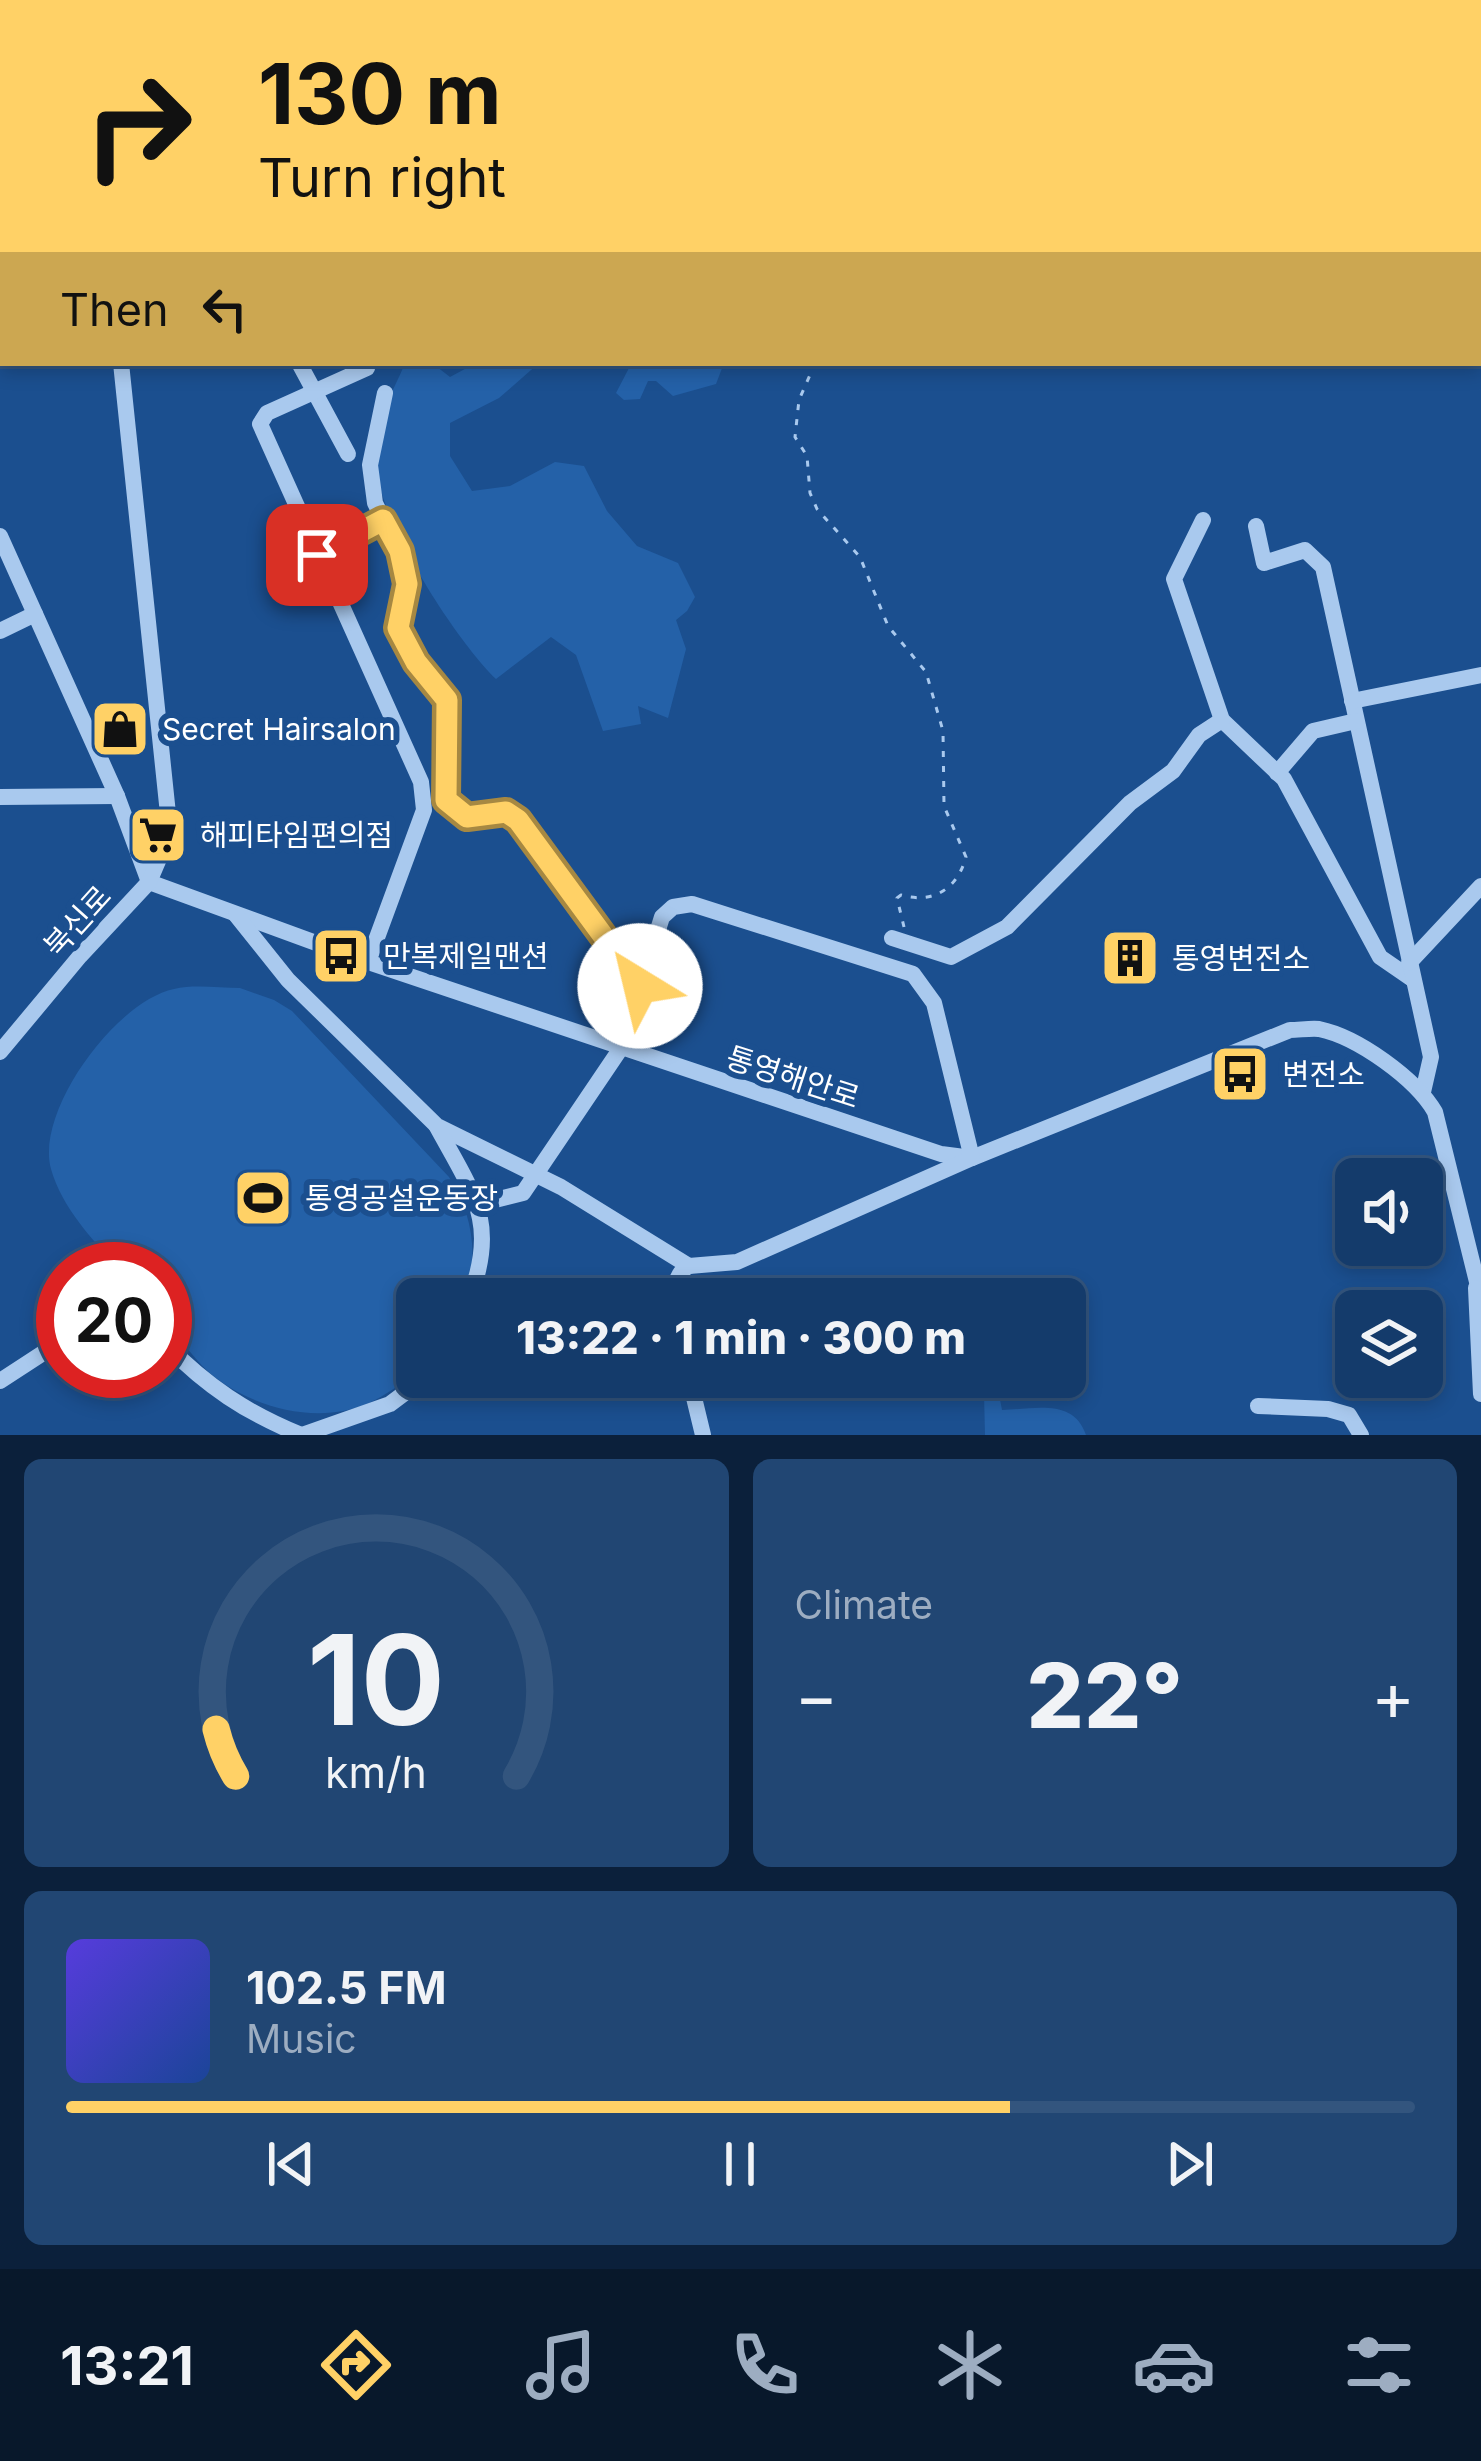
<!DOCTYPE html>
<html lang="en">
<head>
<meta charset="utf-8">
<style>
	:root { --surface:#143b6b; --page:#214673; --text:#f1f3f6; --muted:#9dadc1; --line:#33557e; --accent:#ffd166 }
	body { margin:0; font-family:Inter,"Noto Sans KR",sans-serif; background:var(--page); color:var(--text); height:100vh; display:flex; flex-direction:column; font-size:45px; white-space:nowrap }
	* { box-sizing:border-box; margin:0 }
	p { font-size:39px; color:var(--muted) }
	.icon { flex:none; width:66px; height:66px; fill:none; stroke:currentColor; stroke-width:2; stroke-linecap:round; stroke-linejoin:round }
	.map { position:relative; height:1435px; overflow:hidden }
	.drawer { display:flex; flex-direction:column; gap:24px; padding:24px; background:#0b203b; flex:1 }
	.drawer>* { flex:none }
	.hud { position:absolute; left:0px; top:0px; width:1482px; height:366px; box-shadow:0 6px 18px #0003,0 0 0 3px var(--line); background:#ffd166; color:#111; overflow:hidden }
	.fabs { position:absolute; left:1335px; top:1158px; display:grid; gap:24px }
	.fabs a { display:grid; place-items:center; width:108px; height:108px; border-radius:18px; background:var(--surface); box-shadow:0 6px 18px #0003,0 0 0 3px var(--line); font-size:60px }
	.speed { position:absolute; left:36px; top:1242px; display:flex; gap:24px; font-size:60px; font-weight:700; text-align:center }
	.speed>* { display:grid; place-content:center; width:156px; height:156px; border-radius:50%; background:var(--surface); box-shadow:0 6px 18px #0003,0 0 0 3px var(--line); line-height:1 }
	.speed .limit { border:18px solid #d22; background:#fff; color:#111 }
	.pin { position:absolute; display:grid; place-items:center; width:102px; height:102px; color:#fff; margin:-51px; border-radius:24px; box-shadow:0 6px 18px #0006 }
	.me { position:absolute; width:132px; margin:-66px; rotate:324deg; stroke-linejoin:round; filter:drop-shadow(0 0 9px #0008) }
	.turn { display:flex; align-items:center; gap:42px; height:252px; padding:0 60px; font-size:54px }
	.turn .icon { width:156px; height:156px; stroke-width:2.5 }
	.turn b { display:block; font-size:84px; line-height:102px }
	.then { display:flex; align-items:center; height:114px; padding:0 60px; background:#0003; gap:24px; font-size:45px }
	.big { font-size:90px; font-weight:800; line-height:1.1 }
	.drawer .card { flex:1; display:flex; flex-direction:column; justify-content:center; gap:18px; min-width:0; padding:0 42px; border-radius:18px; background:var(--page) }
	.drawer .dial { align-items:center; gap:0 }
	.dial svg { height:312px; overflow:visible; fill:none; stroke:var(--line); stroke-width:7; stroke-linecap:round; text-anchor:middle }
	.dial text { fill:var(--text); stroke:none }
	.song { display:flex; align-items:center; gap:36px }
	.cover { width:144px; height:144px; border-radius:18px; background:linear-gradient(135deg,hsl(250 70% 55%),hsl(220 70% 35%)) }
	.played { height:12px; border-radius:6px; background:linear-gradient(90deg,var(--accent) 70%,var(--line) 70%) }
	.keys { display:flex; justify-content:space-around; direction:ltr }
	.heat { display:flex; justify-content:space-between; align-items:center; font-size:66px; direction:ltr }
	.drawer .tiles { flex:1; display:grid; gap:24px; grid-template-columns:1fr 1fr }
	.card:last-child { grid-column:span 2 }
	.trip { position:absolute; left:396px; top:1278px; width:690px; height:120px; border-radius:18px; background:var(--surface); box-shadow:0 6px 18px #0003,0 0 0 3px var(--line); font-weight:800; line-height:120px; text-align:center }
	.tabs { display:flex; height:192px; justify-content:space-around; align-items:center; background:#08182b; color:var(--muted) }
	.tabs .icon { width:84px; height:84px }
	.tabs .active { color:var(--accent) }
	.tabs b { font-size:54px; color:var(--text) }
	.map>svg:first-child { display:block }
</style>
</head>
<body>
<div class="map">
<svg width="1481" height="1435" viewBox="0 0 1481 1435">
	<rect width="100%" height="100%" fill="#1b4f8f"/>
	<!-- green -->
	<g fill="#2461a8">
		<polygon points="1150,0 1481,0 1481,250 1479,3"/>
		<path d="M405,363h27l18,14 26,-14h63l-40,35 -49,25v33l22,35 38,-5 45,-24 29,4 23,45 30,35 41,17 17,34 -8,14 -11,9 10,29 -18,69 -30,-12 3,18 -38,7 -27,-76 -25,-18 -55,42c-44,-43 -129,-175 -123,-238 3,-21 24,-57 32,-78z"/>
		<polygon points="624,363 724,363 716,384 673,396 656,381 648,381 640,399 624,400 616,393 629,368"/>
		<path d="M240,988l34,12 18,11 157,166c24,38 30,78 16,122h-48v74c-16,10 -32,23 -48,30 -49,22 -112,6 -153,-25 -19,-14 -35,-39 -51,-57v-52h-46c-26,-29 -57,-61 -68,-100 -16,-58 65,-168 123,-180 20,-5 45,-1 66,-1z"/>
		<path d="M984,1394h15l3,16c33,-1 72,-12 84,25h-101z"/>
	</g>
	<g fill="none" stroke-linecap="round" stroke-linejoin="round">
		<!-- path -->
		<g stroke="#a9c9ee" stroke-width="3" stroke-dasharray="6 9" stroke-linecap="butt">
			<polyline points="879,3 882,0"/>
			<path d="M804,363l6,12 -11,25 -4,37 12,19 3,37 7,16 43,48 28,69 38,46 17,59 1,75 22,51c-9,33 -34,47 -65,38l-4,3 7,29"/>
		</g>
		<!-- minor -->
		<g stroke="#a9c9ee" stroke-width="16">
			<polyline points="406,3 407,0"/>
			<polyline points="0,243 3,243"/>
			<polyline points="299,363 348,454"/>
			<polyline points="365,363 367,368 267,413 260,424 421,782 424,810 368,962"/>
			<polyline points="385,393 370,465 375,503 399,551 407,583 398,628 416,662 447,700 446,800 467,817 507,811 518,819 640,986"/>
			<polyline points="1203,520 1174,579 1222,720 1284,779 1380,957 1412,979"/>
			<polyline points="1256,526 1264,563 1305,550 1323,567 1431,1057 1423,1092"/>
			<path d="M0,536l117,260 32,86 219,80 573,192 31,4 318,-128c9,0 21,-2 29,-1 39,8 97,50 116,83l46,186"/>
			<polyline points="317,555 383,520"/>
			<polyline points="0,631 35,614"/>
			<polyline points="1352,701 1481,675"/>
			<polyline points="1277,773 1313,731 1356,721"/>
			<polyline points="0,797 117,796"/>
			<polyline points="236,915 288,980 437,1126 561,1187 689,1266"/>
			<polyline points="892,938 951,957 1007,927 1130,803 1173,771 1199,735 1222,720"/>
			<polyline points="1409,963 1481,886"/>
			<polyline points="0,1052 80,956 149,882 170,833 121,363"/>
			<path d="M437,1127c36,66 62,96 32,172"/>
			<path d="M479,1204l44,-11 98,-145 41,-131 11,-10 19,-3 221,70 21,29 38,155 -235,104 -48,4c-12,6 -15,20 -15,33"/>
			<polyline points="1476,1288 1481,1394"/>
			<path d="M165,1344c43,43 80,68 136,91"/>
			<polyline points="689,1377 703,1435"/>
			<polyline points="0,1381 63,1340"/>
			<polyline points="1258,1406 1328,1409 1349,1415 1361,1435"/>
			<polyline points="302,1435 390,1404 426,1377"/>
		</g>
	</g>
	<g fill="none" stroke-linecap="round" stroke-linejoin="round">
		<!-- route casing -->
		<g stroke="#a68842" stroke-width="30">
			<polyline id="route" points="317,555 383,520 400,551 407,584 398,628 416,662 447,700 446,800 467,817 506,812 518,820 640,986"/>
		</g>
		<!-- route -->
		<use href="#route" stroke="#ffd166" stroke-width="21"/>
	</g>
	<!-- icons -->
	<defs>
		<g id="shop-square" transform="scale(3)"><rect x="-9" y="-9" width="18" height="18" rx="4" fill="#ffd166" stroke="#1b4f8f"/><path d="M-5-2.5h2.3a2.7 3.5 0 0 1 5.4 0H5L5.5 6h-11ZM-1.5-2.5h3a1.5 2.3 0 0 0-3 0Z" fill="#111"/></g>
		<g id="supermarket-square" transform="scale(3)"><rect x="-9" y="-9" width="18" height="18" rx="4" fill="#ffd166" stroke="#1b4f8f"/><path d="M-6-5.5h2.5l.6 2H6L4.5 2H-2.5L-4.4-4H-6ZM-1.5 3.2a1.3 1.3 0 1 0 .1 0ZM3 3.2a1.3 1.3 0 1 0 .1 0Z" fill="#111"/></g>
		<g id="bus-square" transform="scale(3)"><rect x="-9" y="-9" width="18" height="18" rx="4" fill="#ffd166" stroke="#1b4f8f"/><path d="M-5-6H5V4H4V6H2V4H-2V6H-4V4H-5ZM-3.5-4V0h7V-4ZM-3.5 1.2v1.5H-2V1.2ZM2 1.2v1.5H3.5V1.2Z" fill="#111"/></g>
		<g id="building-square" transform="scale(3)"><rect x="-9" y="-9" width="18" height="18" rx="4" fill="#ffd166" stroke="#1b4f8f"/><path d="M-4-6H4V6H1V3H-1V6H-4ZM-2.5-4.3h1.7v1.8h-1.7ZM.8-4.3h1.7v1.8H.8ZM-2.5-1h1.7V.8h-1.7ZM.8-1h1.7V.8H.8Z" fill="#111"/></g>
		<g id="stadium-square" transform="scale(3)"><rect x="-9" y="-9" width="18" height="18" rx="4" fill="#ffd166" stroke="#1b4f8f"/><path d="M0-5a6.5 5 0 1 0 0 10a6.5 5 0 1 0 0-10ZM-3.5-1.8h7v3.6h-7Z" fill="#111"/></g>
	</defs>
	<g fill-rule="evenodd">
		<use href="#shop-square" x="120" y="729"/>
		<use href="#supermarket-square" x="158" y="835"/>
		<use href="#bus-square" x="341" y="956"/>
		<use href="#building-square" x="1130" y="958"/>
		<use href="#bus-square" x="1240" y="1074"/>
		<use href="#stadium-square" x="263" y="1198"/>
	</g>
	<g text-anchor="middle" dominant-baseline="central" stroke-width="12" stroke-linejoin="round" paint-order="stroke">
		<!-- poi labels -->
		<g font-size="30" fill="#fff" stroke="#1b4f8f" text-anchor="start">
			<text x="162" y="729">Secret Hairsalon</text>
			<text x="200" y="835">해피타임편의점</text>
			<text x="383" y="956">만복제일맨션</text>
			<text x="1172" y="958">통영변전소</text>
			<text x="1282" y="1074">변전소</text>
			<text x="305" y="1198">통영공설운동장</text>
		</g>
		<!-- street labels -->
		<g font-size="30" fill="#fff" stroke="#1b4f8f">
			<text transform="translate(77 921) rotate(-48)">북신로</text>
			<text transform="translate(793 1077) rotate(18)">통영해안로</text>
		</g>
	</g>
</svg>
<div class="fabs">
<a><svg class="icon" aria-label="sound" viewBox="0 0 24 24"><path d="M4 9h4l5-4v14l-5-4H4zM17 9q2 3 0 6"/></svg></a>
<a><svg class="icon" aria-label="layers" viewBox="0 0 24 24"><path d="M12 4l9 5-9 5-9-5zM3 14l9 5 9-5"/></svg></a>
</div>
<div class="speed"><div class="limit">20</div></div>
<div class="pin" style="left:317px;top:555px;background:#d93025"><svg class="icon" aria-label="arrive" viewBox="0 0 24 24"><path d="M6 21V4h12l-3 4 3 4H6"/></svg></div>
<svg class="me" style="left:640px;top:986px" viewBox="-20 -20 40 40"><circle r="19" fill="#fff"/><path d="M0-13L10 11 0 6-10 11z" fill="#ffd166"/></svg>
<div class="trip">13:22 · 1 min · 300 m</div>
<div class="hud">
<div class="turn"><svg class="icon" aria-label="right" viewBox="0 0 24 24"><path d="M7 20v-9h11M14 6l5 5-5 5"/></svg><div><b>130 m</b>Turn right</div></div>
<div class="then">Then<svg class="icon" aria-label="left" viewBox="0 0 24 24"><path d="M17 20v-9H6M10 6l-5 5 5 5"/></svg></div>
</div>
</div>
<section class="drawer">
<div class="tiles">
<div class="card dial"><svg viewBox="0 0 100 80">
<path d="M14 69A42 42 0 1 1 86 69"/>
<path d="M14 69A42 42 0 0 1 9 57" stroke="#ffd166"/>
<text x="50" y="56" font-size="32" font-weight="700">10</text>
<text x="50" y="72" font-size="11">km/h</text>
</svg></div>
<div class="card"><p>Climate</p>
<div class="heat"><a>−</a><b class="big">22°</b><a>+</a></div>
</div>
<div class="card">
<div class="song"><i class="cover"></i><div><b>102.5 FM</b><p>Music</p></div></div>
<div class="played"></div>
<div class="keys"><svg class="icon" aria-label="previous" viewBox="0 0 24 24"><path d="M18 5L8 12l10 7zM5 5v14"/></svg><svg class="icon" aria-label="pause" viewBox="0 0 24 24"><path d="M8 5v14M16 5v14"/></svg><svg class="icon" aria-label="next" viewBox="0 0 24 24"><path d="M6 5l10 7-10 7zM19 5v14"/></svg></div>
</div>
</div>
</section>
<nav class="tabs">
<b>13:21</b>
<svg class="icon active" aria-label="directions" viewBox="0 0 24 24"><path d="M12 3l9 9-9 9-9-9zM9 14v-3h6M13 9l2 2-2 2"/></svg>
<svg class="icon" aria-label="music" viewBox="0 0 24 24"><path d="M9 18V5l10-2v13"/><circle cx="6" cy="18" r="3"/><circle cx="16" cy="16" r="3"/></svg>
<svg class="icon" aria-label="phone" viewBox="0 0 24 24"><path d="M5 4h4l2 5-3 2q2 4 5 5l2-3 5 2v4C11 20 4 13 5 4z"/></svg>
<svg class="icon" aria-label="climate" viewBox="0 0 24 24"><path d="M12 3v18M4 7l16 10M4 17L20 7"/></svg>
<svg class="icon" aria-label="car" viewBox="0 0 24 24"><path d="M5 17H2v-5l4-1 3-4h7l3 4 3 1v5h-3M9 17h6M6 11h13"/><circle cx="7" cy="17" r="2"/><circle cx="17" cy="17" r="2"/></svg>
<svg class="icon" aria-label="filters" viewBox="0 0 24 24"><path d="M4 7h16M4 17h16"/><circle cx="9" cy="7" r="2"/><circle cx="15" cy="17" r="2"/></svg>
</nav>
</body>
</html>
